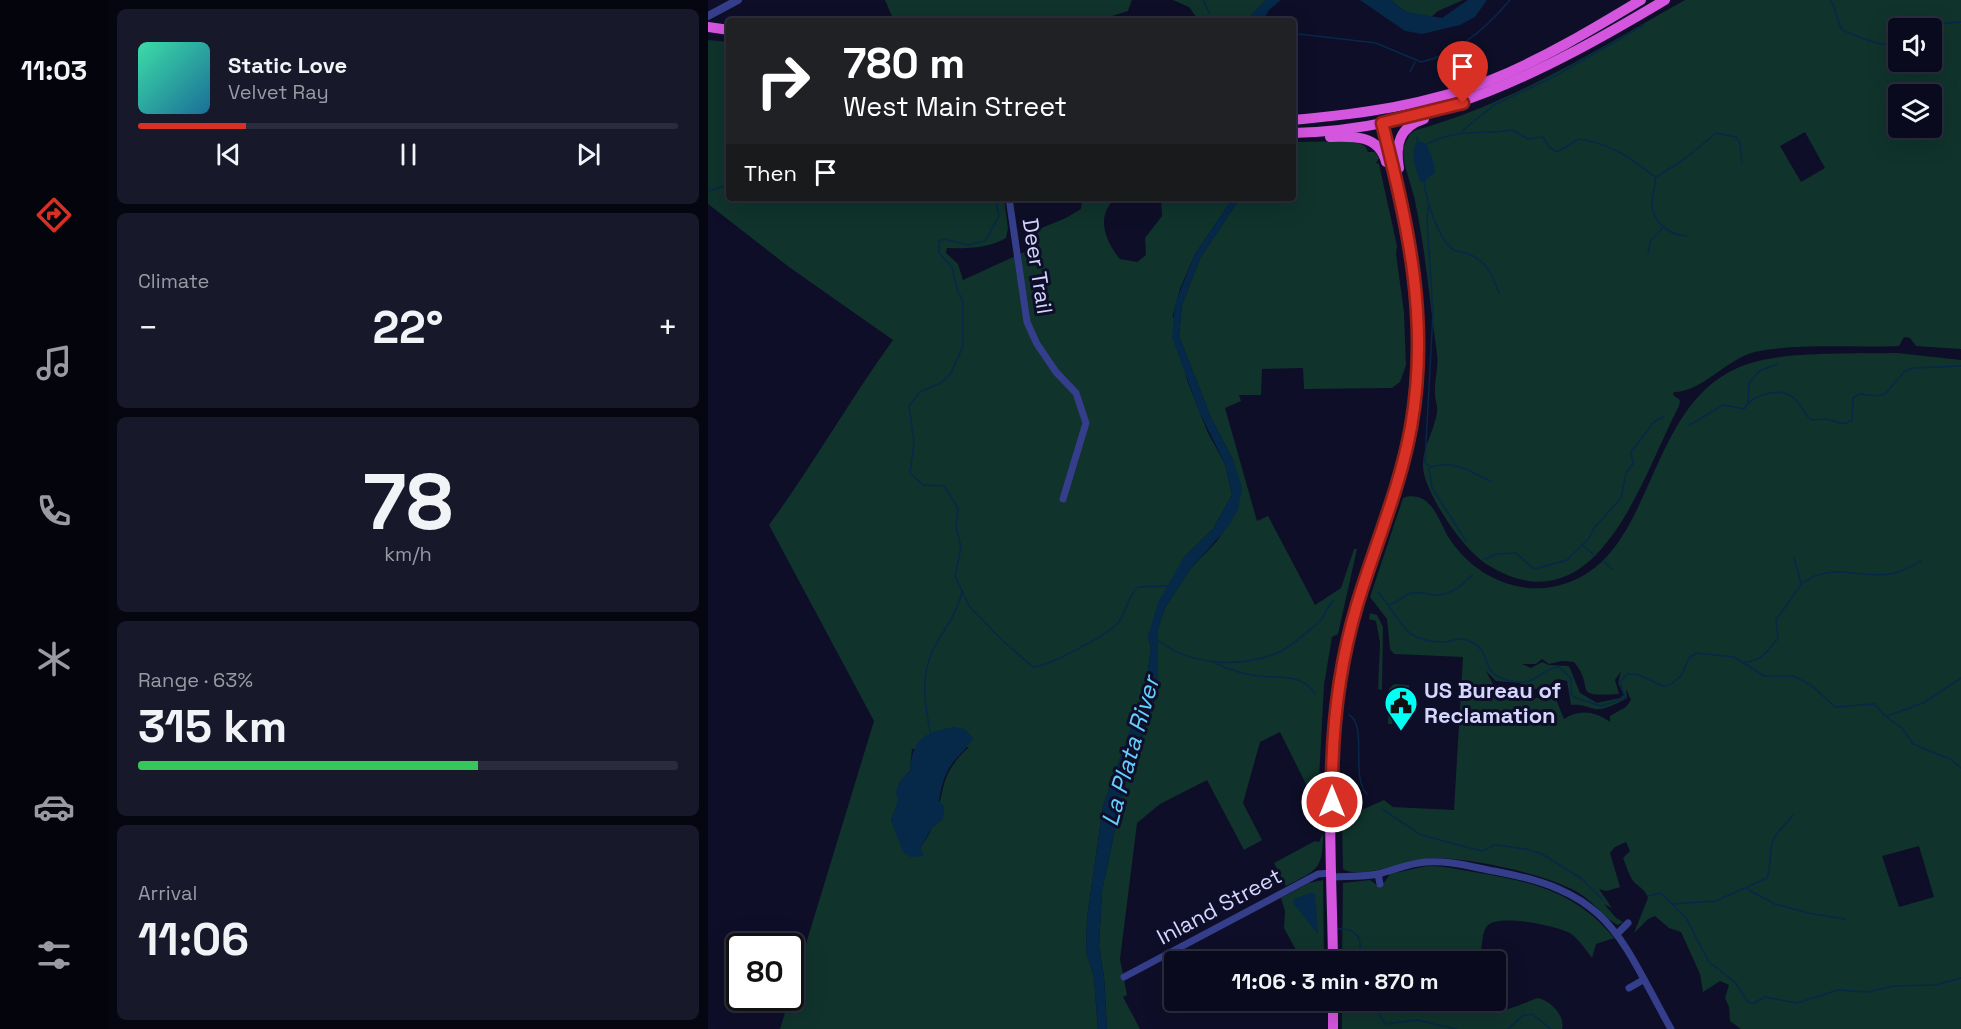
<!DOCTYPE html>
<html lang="en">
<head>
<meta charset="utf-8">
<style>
	:root { --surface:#0a0a1e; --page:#18182b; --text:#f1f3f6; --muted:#999aa4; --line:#2a2b3c; --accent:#d93025 }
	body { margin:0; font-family:"Space Grotesk",sans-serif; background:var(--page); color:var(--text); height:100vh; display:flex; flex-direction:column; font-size:22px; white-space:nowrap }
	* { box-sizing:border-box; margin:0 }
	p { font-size:20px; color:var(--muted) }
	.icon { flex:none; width:33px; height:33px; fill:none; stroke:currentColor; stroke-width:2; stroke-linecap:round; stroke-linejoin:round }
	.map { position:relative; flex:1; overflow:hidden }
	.details { display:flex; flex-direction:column; gap:9px; padding:9px; background:#060610; width:600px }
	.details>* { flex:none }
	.hud { position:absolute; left:18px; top:18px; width:570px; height:183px; border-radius:6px; box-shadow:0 6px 24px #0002,0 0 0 2px var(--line); background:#202124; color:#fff; overflow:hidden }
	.controls { position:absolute; left:1180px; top:18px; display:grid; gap:12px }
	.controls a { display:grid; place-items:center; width:54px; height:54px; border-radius:6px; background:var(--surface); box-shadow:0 6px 24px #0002,0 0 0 2px var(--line); font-size:30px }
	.speed { position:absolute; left:18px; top:933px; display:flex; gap:12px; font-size:30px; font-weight:700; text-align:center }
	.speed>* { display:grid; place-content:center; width:78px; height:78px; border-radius:50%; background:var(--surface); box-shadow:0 6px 24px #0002,0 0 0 2px var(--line); line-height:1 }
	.speed .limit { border:3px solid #111; border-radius:9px; background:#fff; color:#111 }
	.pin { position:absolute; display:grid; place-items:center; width:51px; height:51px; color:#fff; margin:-62px -26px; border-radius:50% 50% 50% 0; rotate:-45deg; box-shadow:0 0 6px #0007 }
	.pin .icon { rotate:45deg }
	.me { position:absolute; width:66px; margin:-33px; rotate:0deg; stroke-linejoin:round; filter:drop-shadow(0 0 4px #0008) }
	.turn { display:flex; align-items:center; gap:21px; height:126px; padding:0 18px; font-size:27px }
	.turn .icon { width:78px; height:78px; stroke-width:2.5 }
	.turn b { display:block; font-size:42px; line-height:51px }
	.then { display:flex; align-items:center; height:57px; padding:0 18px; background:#0003; gap:12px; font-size:22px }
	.big { font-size:45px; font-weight:700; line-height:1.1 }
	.details .card { flex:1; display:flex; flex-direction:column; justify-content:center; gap:9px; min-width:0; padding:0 21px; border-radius:9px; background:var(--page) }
	.details .dial { align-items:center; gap:0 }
	.dial b { font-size:78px; line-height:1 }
	.song { display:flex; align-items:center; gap:18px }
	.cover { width:72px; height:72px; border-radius:9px; background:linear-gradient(135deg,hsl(160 70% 55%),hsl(200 70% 35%)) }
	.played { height:6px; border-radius:3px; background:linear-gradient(90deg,var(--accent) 20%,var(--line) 20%) }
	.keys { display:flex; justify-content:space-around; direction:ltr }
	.heat { display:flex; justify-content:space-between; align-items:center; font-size:33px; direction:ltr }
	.charge { height:9px; border-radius:4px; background:linear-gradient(90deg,#34c759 63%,var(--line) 0) }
	.trip { position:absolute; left:456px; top:951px; width:342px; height:60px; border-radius:6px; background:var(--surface); box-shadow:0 6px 24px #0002,0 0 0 2px var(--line); font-weight:700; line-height:60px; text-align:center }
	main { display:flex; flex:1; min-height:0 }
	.dock { display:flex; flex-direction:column; width:108px; justify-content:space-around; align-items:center; background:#04040c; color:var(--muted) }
	.dock .icon { width:42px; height:42px }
	.dock .on { color:var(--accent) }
	.dock b { font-size:27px; color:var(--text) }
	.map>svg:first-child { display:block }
</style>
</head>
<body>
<main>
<nav class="dock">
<b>11:03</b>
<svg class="icon on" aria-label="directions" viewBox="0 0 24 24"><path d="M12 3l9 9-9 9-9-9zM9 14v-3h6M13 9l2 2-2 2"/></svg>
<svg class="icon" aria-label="music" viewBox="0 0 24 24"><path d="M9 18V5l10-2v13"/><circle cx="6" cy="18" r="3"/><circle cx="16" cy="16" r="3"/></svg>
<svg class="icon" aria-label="phone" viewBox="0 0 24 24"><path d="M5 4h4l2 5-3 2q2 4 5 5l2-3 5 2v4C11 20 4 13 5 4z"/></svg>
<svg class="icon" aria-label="climate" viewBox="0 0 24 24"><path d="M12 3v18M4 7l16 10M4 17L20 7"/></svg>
<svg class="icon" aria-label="car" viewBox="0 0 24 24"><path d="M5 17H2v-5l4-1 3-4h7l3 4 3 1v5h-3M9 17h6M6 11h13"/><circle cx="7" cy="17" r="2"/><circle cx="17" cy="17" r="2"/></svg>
<svg class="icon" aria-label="filters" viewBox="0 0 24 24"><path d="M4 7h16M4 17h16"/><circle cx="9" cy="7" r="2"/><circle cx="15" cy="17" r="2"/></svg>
</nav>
<section class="details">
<div class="card">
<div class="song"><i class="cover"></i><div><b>Static Love</b><p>Velvet Ray</p></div></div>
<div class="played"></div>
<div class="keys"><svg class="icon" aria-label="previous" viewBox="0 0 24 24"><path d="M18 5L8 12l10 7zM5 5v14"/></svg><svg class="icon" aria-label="pause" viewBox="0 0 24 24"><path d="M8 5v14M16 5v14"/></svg><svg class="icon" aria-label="next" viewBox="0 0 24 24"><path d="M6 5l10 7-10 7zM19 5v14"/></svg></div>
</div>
<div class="card"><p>Climate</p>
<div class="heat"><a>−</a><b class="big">22°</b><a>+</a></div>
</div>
<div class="card dial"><b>78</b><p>km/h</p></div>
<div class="card"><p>Range · 63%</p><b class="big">315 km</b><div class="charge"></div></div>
<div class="card"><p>Arrival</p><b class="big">11:06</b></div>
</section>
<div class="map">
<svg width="1253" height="1029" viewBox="0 0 1253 1029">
	<rect width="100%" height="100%" fill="#0e0e28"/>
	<!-- green -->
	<g fill="#10332c" fill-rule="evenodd">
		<polygon points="177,0 424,0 420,11 398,18 398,21 186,21"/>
		<polygon points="465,0 558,0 538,21 491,21 481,7"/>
		<polygon points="683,0 755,0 730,11 722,18 698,12"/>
		<path d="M977,0h276v349l-45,-3 -6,-8 -6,-1 -5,9c-43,2 -104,-3 -144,6 -29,7 -53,40 -81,40l-1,3 7,5 -1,6c-37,70 -81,227 -191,159 -23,-13 -58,-65 -64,-91 -5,-23 10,-40 13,-62 1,-5 -2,-12 -2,-18 -1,-13 4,-27 2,-40 -7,-50 -11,-99 -21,-148 -3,-19 -13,-38 -13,-58l7,-14 6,-4c97,-27 182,-81 269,-130zM1191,28h33v34h-33zM1191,94h33v34h-33zM1097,132l20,36 -24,14 -21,-36z"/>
		<path d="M0,40l21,2v156h275l4,30 -2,10c-16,10 -41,11 -59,10l-1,5 12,11 5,16 70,-32 -4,-15 37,-15 15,-9 1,-11h34c-21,17 -11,43 4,61l17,3 9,-7 -1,-17 17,-22 -1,-18h72l-38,56 -15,35 -7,26 14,65 21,53 17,31 7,31 -19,34 -29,28 -36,79 3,13 -6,40 -42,117 -16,112 -1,33 8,27 4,51h-318l94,-308 -105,-196c44,-60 80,-124 124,-185l-104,-73 -81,-63zM261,747c-33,30 -22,45 -37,80 -2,8 -8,14 -12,21l3,7 -32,-35c2,-6 6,-13 7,-19 2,-18 -4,-15 12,-30l2,-22z"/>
		<polygon points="645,141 657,146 660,152 667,152 671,158 668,163 671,164 689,246 688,254 696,312 698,365 692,382 684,388 596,389 595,368 554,369 553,395 531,395 533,401 517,408 549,521 560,516 607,605 633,588 646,549 649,549 630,634 624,637 616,685 610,798 606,800 572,732 552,742 535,803 554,840 536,850 499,780 452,804 429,823 412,959 419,995 415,997 432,1029 399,1029 396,977 391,946 394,891 415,791 450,691 450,629 457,608 482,569 509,541 530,509 525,460 503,418 471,336 474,305 492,258 532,198 585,198 585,142"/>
		<path d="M1189,353l64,7v669h-220l-11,-8 -1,-14 -4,-9 4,-13 -9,-4 -17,11 -3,-18 -19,-42 -12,-4 -14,-12 -7,3 -14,14 14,-35c-3,-9 -8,-10 -14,-16 -5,-6 -8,-17 -11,-24l7,-7 -4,-9 -11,5 -5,6 10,34 -14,4 -7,-2 13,19 -8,-4 12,14 7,4 -5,3c-14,-7 -25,-24 -39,-32 -32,-19 -101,-33 -138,-35 -24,-2 -81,23 -98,11l-1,-47 4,-5 38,-17 9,7 61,3 9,-153 -69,-3 -4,-5 -3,-30 -17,-22 33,-99c7,-4 20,-1 25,5 10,9 14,24 21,35 25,39 73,61 118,45 93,-32 77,-188 184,-220 37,-12 105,-9 146,-10zM834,659l7,5 13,-3 12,1c23,27 -6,35 45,32l-4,-14 6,-9 -3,12 6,12 -4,3 -23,5 -17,-10 -11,-27 -20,-1 -7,-3 -11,6 -9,-4h14zM778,671l10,10 24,2 6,7 19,-2c12,-6 5,-12 22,-7l4,24c10,-1 15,2 24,4 7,2 26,-7 32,-11l-1,-9 5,11 -5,7 -16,9v6c-15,-11 -31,-13 -46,-3l-11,-27 -19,7 -10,-3 5,-2 -5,-1 -3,-7 -12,-1 -3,7 -1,-5 -12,-3zM1211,846l15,51 -35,10 -17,-51z"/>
		<polygon points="662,613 669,615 675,627 674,690 670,689 672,643 668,621 661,619"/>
		<polygon points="686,684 701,685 701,690 686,689 684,724 680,724 681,689"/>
		<path d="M615,834c0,36 -6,36 -37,52l-12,-23 41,-22 4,1z"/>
		<path d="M719,866c20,0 39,5 59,8 52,9 94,22 128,64l-18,6 -4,14c-7,-9 -13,-19 -22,-25 -14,-7 -72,-20 -83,-7 -7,9 -3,25 -10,35l-135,1 1,-79 27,-3 7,5 7,-2 6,-9z"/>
		<polygon points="615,880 616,961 594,961 576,928 577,911 573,898 601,883"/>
		<path d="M829,998c12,1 29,18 25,31h-220v-28h131c21,18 41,6 64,-3z"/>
	</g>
	<!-- water -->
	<g fill="#062849">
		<polygon points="558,0 573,0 561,10 555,21 538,21"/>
		<polygon points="652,0 683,0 698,12 734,18 760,0 779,0 767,17 752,25 714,34 697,31"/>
		<path d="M710,141l8,3 6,13 3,15 -11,10 -4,-1c-4,-11 -11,-32 -2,-40z"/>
		<polygon points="525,198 532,198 492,258 474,305 471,336 503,418 525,460 534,488 530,509 520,527 482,569 457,608 450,629 450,691 415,791 394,891 391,946 396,977 399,1029 390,1029 386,978 378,951 379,918 395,806 437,689 443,649 440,636 450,603 476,557 505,529 524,495 517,464 491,411 464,337 467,304 487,254"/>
		<path d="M245,727l12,2 8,9c-5,9 -11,14 -18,22 -10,11 -14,27 -16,41l5,6 -1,12 -11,9 -12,20 4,8 -13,1 -8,-5 -12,-32 7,-20 -2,-8 4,-11 10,-10c3,-33 12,-37 43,-44z"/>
		<polygon points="602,893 607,894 610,934 585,903 586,899"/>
	</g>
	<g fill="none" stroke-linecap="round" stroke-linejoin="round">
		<!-- stream -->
		<g stroke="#062849" stroke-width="1.5">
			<polyline points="495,0 502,14"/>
			<path d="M1122,0c8,9 5,21 13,30 2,2 34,14 39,14 7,1 11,-2 17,-6"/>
			<polyline points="1208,28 1223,24 1253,22"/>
			<path d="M591,34l77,9 45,19c36,-7 66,-35 89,-62"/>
			<polyline points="702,72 707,62"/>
			<polyline points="754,131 786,105 847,76 936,25"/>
			<polyline points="709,137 710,143"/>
			<path d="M717,145c29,-17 56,-10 87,-15l16,9 15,-2 6,10 8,5 22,-13c32,5 51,18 76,38 2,9 -3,15 -3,24 -1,20 16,34 35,35"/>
			<polyline points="948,177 974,161 1008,133 1028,137 1032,143 1034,162"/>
			<path d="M716,182c2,17 14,58 30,68 4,2 10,2 14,4 18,6 25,22 31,39"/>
			<polyline points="0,191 21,185"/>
			<path d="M287,198l4,18 -14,25 -18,4 -23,-6 -5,2v12l13,14 5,22 6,13v44l-12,27 -10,10 -21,9 -11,14 5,36 -4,31 13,12 21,1 14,22 -2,19 5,20 -6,29 14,30 33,34 31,27c16,-1 72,-31 84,-43 11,-11 9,-27 21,-37l29,-1"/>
			<path d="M720,207l-1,13 6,93 -8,149 5,5c27,-7 36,3 60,14"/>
			<polyline points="940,253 943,240 954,229"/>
			<polyline points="1040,402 1041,383 1051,371 1070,364"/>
			<path d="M980,426l35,-21 21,4c9,-15 37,-23 51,-10 6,6 9,14 15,20 6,2 8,0 14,0 11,0 17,9 28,1l1,-22 7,-4 18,2 7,-2 19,-22 8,-4 49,-2"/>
			<polyline points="721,469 724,488 758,541"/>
			<polyline points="875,546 885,554"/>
			<polyline points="1086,558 1093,583"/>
			<polyline points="777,559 790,554 808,553 826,569 859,560 881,538 886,528 913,498 918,473 925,464 923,452 946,422 956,416"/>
			<polyline points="895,561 904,569"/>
			<path d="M670,592c23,26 23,50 65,50 9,0 17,-6 26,-1 29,12 4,39 53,41 14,1 23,-15 37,-15l12,11v16l3,3 27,9 24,-8 -5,-16 7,-8h10l26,12 7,-1 11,-9 8,-18 8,-5 37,4 30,19h29l18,9 24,22 40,-3 10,12 17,12 11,16 39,16 9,8"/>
			<path d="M682,604c9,-1 12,-9 21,-11 10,-2 14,1 23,2 16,1 28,-9 38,-20"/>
			<path d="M449,639c32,27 82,29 120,14 13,-5 30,-21 41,-30 8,-7 8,-16 16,-23"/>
			<path d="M1036,662c18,-1 23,-10 34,-24l-2,-19c8,-8 22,-33 28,-37 30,-20 56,-3 87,-8 11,-2 21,-8 30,-13"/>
			<path d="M506,663c14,6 30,12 46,13 22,3 41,-3 55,18"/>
			<path d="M641,715c19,10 1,63 18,79"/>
			<polyline points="1179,716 1215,703 1253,678"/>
			<path d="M222,732c-5,-28 -10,-55 3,-82 10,-20 25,-37 29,-59"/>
			<polyline points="674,809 713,835 774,851 787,845 818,849 834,854 874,879 894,899"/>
			<polyline points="1039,889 1067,904 1100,913 1137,919"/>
			<polyline points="940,896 953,893 978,918 1001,962 1027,982 1040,1002 1044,1004 1057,997 1089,1003 1130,990 1160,992 1186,986 1228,985 1253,978"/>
			<path d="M965,904l43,-3 51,-23c5,-13 1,-27 7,-40 4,-8 14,-16 19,-23"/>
			<path d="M630,929c24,-1 24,13 21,33"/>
			<polyline points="660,1000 678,1024 709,1020 748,1029"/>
			<polyline points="800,1029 814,1016 824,1014 843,1029"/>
		</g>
		<!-- minor -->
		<g stroke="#353e8b" stroke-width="7">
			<polyline points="301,198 319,322 329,344 348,372 368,393 378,423 355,499"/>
			<polyline points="670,874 672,884"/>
			<path d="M624,877c15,-1 31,0 46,-3 16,-4 32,-11 48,-12 24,-2 49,6 73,10 113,21 121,66 172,157"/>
			<polyline points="909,934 920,923"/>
			<polyline points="416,977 610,874 624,873"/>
			<polyline points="921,988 935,980"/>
		</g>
		<!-- tertiary -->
		<polyline stroke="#353e8b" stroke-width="8" points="0,16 30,0"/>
		<!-- trunk -->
		<g stroke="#d456de" stroke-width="10">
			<polyline points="0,27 21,30"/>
			<path d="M585,120c67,-6 135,-15 198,-40 52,-21 102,-51 150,-80"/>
			<path d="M585,133c141,-3 255,-63 372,-133"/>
			<path d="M622,137c24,-1 49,-2 56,25"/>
			<path d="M691,168c-4,-23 0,-41 25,-49"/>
			<path d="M625,962c-1,-93 -9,-190 7,-282 12,-72 42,-138 61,-208 34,-126 12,-227 -19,-349"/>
			<polyline points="625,1000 625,1029"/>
		</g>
	</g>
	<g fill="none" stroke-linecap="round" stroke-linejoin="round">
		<!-- route casing -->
		<g stroke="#8d1f18" stroke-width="15">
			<path id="route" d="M624,802c-1,-67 6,-133 25,-197 18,-60 43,-117 54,-178 19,-107 -3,-201 -29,-304l81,-20"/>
		</g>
		<!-- route -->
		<use href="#route" stroke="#d93025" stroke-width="10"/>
	</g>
	<!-- icons -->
	<defs>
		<g id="civic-pin" transform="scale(1.725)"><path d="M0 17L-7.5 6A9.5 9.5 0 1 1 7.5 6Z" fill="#01fff3" stroke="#0e0e28"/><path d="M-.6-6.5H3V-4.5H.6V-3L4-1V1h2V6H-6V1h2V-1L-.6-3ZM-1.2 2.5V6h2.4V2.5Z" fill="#111"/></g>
	</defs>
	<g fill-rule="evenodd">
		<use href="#civic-pin" x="693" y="703"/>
	</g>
	<g text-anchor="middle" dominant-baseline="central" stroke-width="6" stroke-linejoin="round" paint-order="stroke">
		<!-- street labels -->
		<g font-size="22" fill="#d5d6ff" stroke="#0e0e28">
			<text transform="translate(330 266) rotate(81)">Deer Trail</text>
			<text transform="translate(511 906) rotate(-28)">Inland Street</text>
		</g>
		<!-- poi labels -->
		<g font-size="22" font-weight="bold" fill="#d5d6ff" stroke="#0e0e28" text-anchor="start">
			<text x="716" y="690">US Bureau of<tspan x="716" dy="25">Reclamation</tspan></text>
		</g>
		<!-- water labels -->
		<g font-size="24" font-style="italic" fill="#63ceff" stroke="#0e0e28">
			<text transform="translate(422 751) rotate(-74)">La Plata River</text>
		</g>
	</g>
</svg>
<div class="controls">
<a><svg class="icon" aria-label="sound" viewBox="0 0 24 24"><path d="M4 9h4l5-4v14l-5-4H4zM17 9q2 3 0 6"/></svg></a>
<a><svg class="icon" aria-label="layers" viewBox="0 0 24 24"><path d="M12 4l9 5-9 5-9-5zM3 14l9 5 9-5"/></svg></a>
</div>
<div class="speed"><div class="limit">80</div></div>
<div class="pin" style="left:755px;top:103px;background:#d93025"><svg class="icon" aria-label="arrive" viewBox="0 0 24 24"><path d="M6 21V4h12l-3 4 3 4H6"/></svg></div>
<svg class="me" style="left:624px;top:802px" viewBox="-20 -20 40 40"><circle r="17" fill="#d93025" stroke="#fff" stroke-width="3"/><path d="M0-11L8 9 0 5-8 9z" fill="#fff"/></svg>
<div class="trip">11:06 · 3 min · 870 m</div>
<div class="hud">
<div class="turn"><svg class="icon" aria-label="right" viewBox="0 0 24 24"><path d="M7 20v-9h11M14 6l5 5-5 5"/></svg><div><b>780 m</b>West Main Street</div></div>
<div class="then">Then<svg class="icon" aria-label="arrive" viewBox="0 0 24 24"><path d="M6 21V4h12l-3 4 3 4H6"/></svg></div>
</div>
</div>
</main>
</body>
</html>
